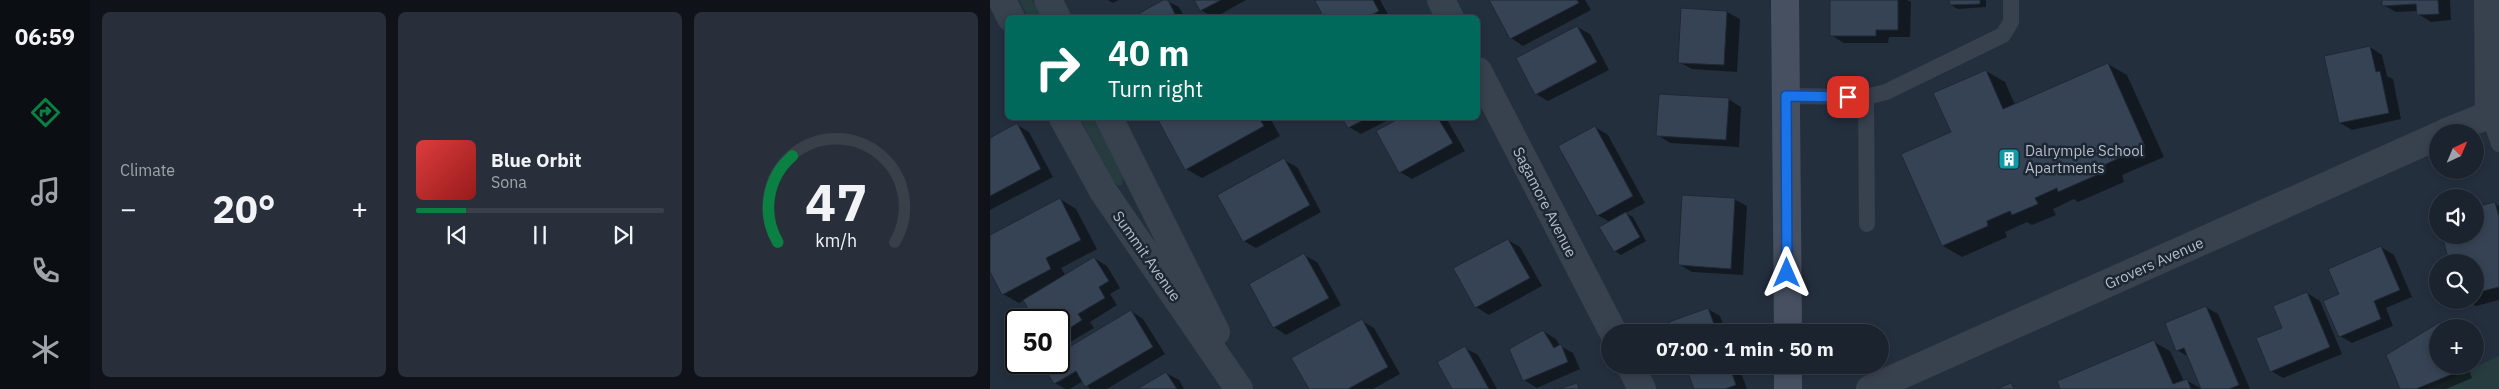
<!DOCTYPE html>
<html lang="en">
<head>
<meta charset="utf-8">
<style>
	:root { --surface:#1b232e; --page:#282f3a; --text:#f1f3f6; --muted:#a0a4aa; --line:#39404a; --accent:#0b8043 }
	body { margin:0; font-family:"IBM Plex Sans",sans-serif; background:var(--page); color:var(--text); height:100vh; display:flex; flex-direction:column; font-size:19px; white-space:nowrap }
	* { box-sizing:border-box; margin:0 }
	p { font-size:16px; color:var(--muted) }
	.icon { flex:none; width:28px; height:28px; fill:none; stroke:currentColor; stroke-width:2; stroke-linecap:round; stroke-linejoin:round }
	.map { position:relative; flex:1; overflow:hidden }
	.panel { display:flex; flex-direction:column; gap:12px; padding:12px; background:#0f1319; width:900px }
	.panel>* { flex:none }
	.banner { position:absolute; left:15px; top:15px; width:475px; height:105px; border-radius:8px; box-shadow:0 2px 8px #0003,0 0 0 1px var(--line); background:#00695c; color:#fff; overflow:hidden }
	.needle { width:32px; rotate:44deg }
	.tools { position:absolute; left:1439px; top:124px; display:grid; gap:10px }
	.tools a { display:grid; place-items:center; width:55px; height:55px; border-radius:50%; background:var(--surface); box-shadow:0 2px 8px #0003,0 0 0 1px var(--line); font-size:25px }
	.speed { position:absolute; left:15px; top:309px; display:flex; gap:10px; font-size:25px; font-weight:700; text-align:center }
	.speed>* { display:grid; place-content:center; width:65px; height:65px; border-radius:50%; background:var(--surface); box-shadow:0 2px 8px #0003,0 0 0 1px var(--line); line-height:1 }
	.speed .limit { border:2px solid #111; border-radius:8px; background:#fff; color:#111 }
	.pin { position:absolute; display:grid; place-items:center; width:42px; height:42px; color:#fff; margin:-21px; border-radius:10px; box-shadow:0 2px 8px #0006 }
	.me { position:absolute; width:55px; margin:-28px; rotate:0deg; stroke-linejoin:round; filter:drop-shadow(0 0 4px #0008) }
	.turn { display:flex; align-items:center; gap:18px; height:105px; padding:0 20px; font-size:22px }
	.turn .icon { width:65px; height:65px; stroke-width:2.5 }
	.turn b { display:block; font-size:35px; line-height:42px }
	.big { font-size:38px; font-weight:800; line-height:1.1 }
	.panel .widget { flex:1; display:flex; flex-direction:column; justify-content:center; gap:8px; min-width:0; padding:0 18px; border-radius:8px; background:var(--page) }
	.panel .dial { align-items:center; gap:0 }
	.dial svg { height:130px; overflow:visible; fill:none; stroke:var(--line); stroke-width:7; stroke-linecap:round; text-anchor:middle }
	.dial text { fill:var(--text); stroke:none }
	.song { display:flex; align-items:center; gap:15px }
	.cover { width:60px; height:60px; border-radius:8px; background:linear-gradient(135deg,hsl(0 70% 55%),hsl(0 70% 35%)) }
	.played { height:5px; border-radius:2px; background:linear-gradient(90deg,var(--accent) 20%,var(--line) 20%) }
	.keys { display:flex; justify-content:space-around; direction:ltr }
	.heat { display:flex; justify-content:space-between; align-items:center; font-size:28px; direction:ltr }
	.panel .tiles { flex:1; display:grid; gap:12px; grid-template-columns:repeat(3,1fr) }
	.trip { position:absolute; left:611px; top:324px; width:288px; height:50px; border-radius:25px; background:var(--surface); box-shadow:0 2px 8px #0003,0 0 0 1px var(--line); font-weight:800; line-height:50px; text-align:center }
	main { display:flex; flex:1; min-height:0 }
	.tab-bar { display:flex; flex-direction:column; width:90px; justify-content:space-around; align-items:center; background:#0b0e12; color:var(--muted) }
	.tab-bar .icon { width:35px; height:35px }
	.tab-bar .current { color:var(--accent) }
	.tab-bar b { font-size:22px; color:var(--text) }
	.map>svg:first-child { display:block }
</style>
</head>
<body>
<main>
<nav class="tab-bar">
<b>06:59</b>
<svg class="icon current" aria-label="directions" viewBox="0 0 24 24"><path d="M12 3l9 9-9 9-9-9zM9 14v-3h6M13 9l2 2-2 2"/></svg>
<svg class="icon" aria-label="music" viewBox="0 0 24 24"><path d="M9 18V5l10-2v13"/><circle cx="6" cy="18" r="3"/><circle cx="16" cy="16" r="3"/></svg>
<svg class="icon" aria-label="phone" viewBox="0 0 24 24"><path d="M5 4h4l2 5-3 2q2 4 5 5l2-3 5 2v4C11 20 4 13 5 4z"/></svg>
<svg class="icon" aria-label="climate" viewBox="0 0 24 24"><path d="M12 3v18M4 7l16 10M4 17L20 7"/></svg>
</nav>
<section class="panel">
<div class="tiles">
<div class="widget"><p>Climate</p>
<div class="heat"><a>−</a><b class="big">20°</b><a>+</a></div>
</div>
<div class="widget">
<div class="song"><i class="cover"></i><div><b>Blue Orbit</b><p>Sona</p></div></div>
<div class="played"></div>
<div class="keys"><svg class="icon" aria-label="previous" viewBox="0 0 24 24"><path d="M18 5L8 12l10 7zM5 5v14"/></svg><svg class="icon" aria-label="pause" viewBox="0 0 24 24"><path d="M8 5v14M16 5v14"/></svg><svg class="icon" aria-label="next" viewBox="0 0 24 24"><path d="M6 5l10 7-10 7zM19 5v14"/></svg></div>
</div>
<div class="widget dial"><svg viewBox="0 0 100 80">
<path d="M14 69A42 42 0 1 1 86 69"/>
<path d="M14 69A42 42 0 0 1 23 16" stroke="#0b8043"/>
<text x="50" y="56" font-size="32" font-weight="700">47</text>
<text x="50" y="72" font-size="11">km/h</text>
</svg></div>
</div>
</section>
<div class="map">
<svg width="1509" height="389" viewBox="0 0 1509 389">
	<rect width="100%" height="100%" fill="#242f3e"/>
	<!-- green -->
	<g fill="#263c3f">
		<polygon points="29,0 42,0 51,17 38,17"/>
		<polygon points="90,118 103,118 133,176 132,185 127,185 123,181"/>
		<polygon points="1509,356 1509,389 1438,389"/>
	</g>
	<!-- shadow -->
	<g fill="#0007" fill-rule="evenodd">
		<polygon points="118,0 129,0 123,3"/>
		<polygon points="175,0 189,7 195,18 143,18"/>
		<polygon points="205,0 256,0 224,18 211,10"/>
		<polygon points="330,0 390,0 400,18 335,18"/>
		<polygon points="501,0 595,0 601,10 533,46 521,38"/>
		<polygon points="841,0 917,0 921,2 920,37 899,37 898,43 854,43 841,35"/>
		<polygon points="960,0 996,0 996,7 968,9 961,5"/>
		<polygon points="1393,0 1460,0 1461,20 1441,22 1428,14 1428,11 1406,12 1393,5"/>
		<polygon points="692,10 737,12 750,19 747,72 702,69 689,62"/>
		<polygon points="587,27 600,34 619,70 558,101 546,94"/>
		<polygon points="1380,47 1392,55 1397,76 1403,79 1411,119 1362,130 1350,123"/>
		<polygon points="1118,64 1137,75 1174,157 1132,175 1134,182 1088,202 1084,199 1063,209 1066,215 1042,225 1037,222 1015,232 1017,237 972,257 953,246 962,133 996,71 1015,82 1025,105"/>
		<polygon points="738,99 751,107 749,147 680,143 668,135"/>
		<polygon points="170,118 280,118 290,136 212,178 196,169 168,119"/>
		<polygon points="354,118 402,118 371,134 359,127"/>
		<polygon points="413,118 456,118 475,151 422,179 410,172 388,131"/>
		<polygon points="27,125 39,132 63,177 0,210 0,139"/>
		<polygon points="605,127 618,135 655,203 636,213 643,217 656,241 631,255 625,251 620,222 607,215"/>
		<polygon points="294,160 307,167 331,212 266,248 254,241"/>
		<polygon points="70,199 86,209 107,249 71,268 76,276 104,258 117,266 130,288 120,294 127,305 100,322 104,328 82,341 69,335 69,320 46,320 34,300 29,303 13,294 0,270 0,236"/>
		<polygon points="744,199 757,206 753,275 702,272 690,265"/>
		<polygon points="1505,204 1509,206 1509,300 1486,306 1475,300 1485,300 1485,262 1461,262 1453,235 1485,235 1485,209"/>
		<polygon points="518,240 530,247 552,286 499,315 486,307 465,269"/>
		<polygon points="1391,247 1404,255 1422,297 1396,308 1403,326 1362,343 1350,336 1351,295"/>
		<polygon points="314,255 327,262 351,305 296,335 284,327"/>
		<polygon points="1317,293 1330,301 1352,354 1293,378 1281,371 1293,328"/>
		<polygon points="1216,307 1228,314 1260,389 1213,389 1199,357 1187,350"/>
		<polygon points="718,309 730,316 736,332 684,332 681,323"/>
		<path d="M141,311l12,8 22,35 -58,35h-17l-7,-8 -13,8h-5l-10,-6 -12,-19 16,-2v-8zM90,366l2,2 -23,14v-3z"/>
		<polygon points="372,321 384,328 410,374 383,389 320,389"/>
		<polygon points="1450,323 1457,328 1448,328 1448,365 1477,365 1482,378 1456,389 1412,389"/>
		<polygon points="553,331 566,339 570,346 583,353 590,369 547,388 534,380"/>
		<polygon points="1164,342 1180,351 1194,381 1196,380 1212,389 1072,389"/>
		<polygon points="475,348 488,355 507,389 463,389"/>
		<polygon points="697,365 748,365 757,389 706,389"/>
		<polygon points="176,373 189,380 194,389 150,389"/>
	</g>
	<!-- building -->
	<g fill="#364354" stroke="#1f2835">
		<polygon points="173,0 178,0 187,18 141,18"/>
		<polygon points="204,0 231,0 210,11"/>
		<polygon points="327,0 383,0 389,11 376,18 334,18 325,1"/>
		<polygon points="499,0 587,0 589,3 520,39"/>
		<polygon points="840,0 908,0 908,30 886,30 886,36 840,36"/>
		<polygon points="959,0 990,0 990,4 960,5"/>
		<polygon points="1392,0 1448,0 1449,14 1427,15 1426,4 1392,6"/>
		<polygon points="691,8 737,11 734,65 688,63"/>
		<polygon points="587,26 607,62 545,95 526,58"/>
		<polygon points="1380,46 1386,72 1390,71 1399,113 1349,123 1334,56"/>
		<polygon points="1118,63 1155,146 1114,165 1116,171 1068,192 1067,188 1045,198 1048,204 1022,215 1020,211 997,221 998,226 952,246 911,154 961,132 943,93 996,70 1013,109"/>
		<polygon points="669,94 739,98 736,140 666,136"/>
		<polygon points="167,118 269,118 274,126 195,170"/>
		<polygon points="352,118 377,118 358,128"/>
		<polygon points="410,118 448,118 463,143 409,173 386,131"/>
		<polygon points="27,123 51,169 0,196 0,138"/>
		<polygon points="605,126 643,196 607,216 568,146"/>
		<polygon points="294,158 320,205 253,242 227,195"/>
		<polygon points="692,195 745,198 741,269 688,265"/>
		<polygon points="70,198 91,240 56,258 61,269 12,295 0,272 0,235"/>
		<polygon points="1505,202 1509,217 1509,287 1485,293 1485,262 1459,262 1452,235 1485,235 1485,207"/>
		<polygon points="636,212 650,237 624,252 609,227"/>
		<polygon points="518,239 540,278 485,308 463,268"/>
		<polygon points="1391,246 1410,290 1384,301 1391,319 1349,337 1333,301 1349,294 1338,269"/>
		<polygon points="314,253 339,298 283,328 259,284"/>
		<polygon points="104,257 119,281 109,287 115,298 88,314 92,320 69,335 69,320 45,320 33,300"/>
		<polygon points="1317,292 1340,347 1280,372 1266,338 1292,328 1283,306"/>
		<polygon points="1216,306 1249,385 1239,389 1211,389 1194,348 1186,351 1175,323"/>
		<polygon points="718,308 727,332 683,332 679,322"/>
		<polygon points="141,310 163,347 95,387 86,371 64,384 51,363 69,362 69,353"/>
		<polygon points="372,319 398,367 358,389 319,389 301,358"/>
		<polygon points="1450,322 1452,328 1448,328 1448,365 1468,365 1470,371 1426,389 1410,389 1396,355"/>
		<polygon points="553,330 564,348 571,344 578,362 533,381 519,349"/>
		<polygon points="1164,340 1183,384 1197,379 1201,389 1070,389 1067,381"/>
		<polygon points="475,346 499,389 462,389 447,362"/>
		<polygon points="695,365 739,365 746,385 735,389 704,389"/>
		<polygon points="176,372 187,389 147,389"/>
		<polygon points="587,383 589,389 569,389"/>
		<polygon points="1021,383 1024,389 1007,389"/>
	</g>
	<g fill="none" stroke-linecap="round" stroke-linejoin="round">
		<!-- service -->
		<g stroke="#38414e" stroke-width="16">
			<polyline points="796,96 876,97 877,224"/>
			<polyline points="876,97 896,92 1013,35 1021,22 1021,0"/>
			<polyline points="1499,115 1509,144"/>
		</g>
		<!-- minor -->
		<g stroke="#38414e" stroke-width="28">
			<polyline points="12,0 21,18"/>
			<polyline points="58,0 67,18"/>
			<polyline points="451,0 460,18"/>
			<polyline points="1498,0 1499,115"/>
			<polyline points="488,71 623,332"/>
			<polyline points="73,118 113,191 249,389"/>
			<polyline points="119,118 226,332"/>
			<polyline points="1456,132 1509,111"/>
			<polyline points="640,365 652,389"/>
			<polyline points="880,389 1448,136"/>
		</g>
		<!-- secondary -->
		<g stroke="#465061" stroke-width="28">
			<polyline points="795,0 798,332"/>
			<polyline points="798,365 798,389"/>
		</g>
	</g>
	<g fill="none" stroke-linecap="round" stroke-linejoin="round">
		<!-- route casing -->
		<g stroke="#114b97" stroke-width="12">
			<polyline id="route" points="797,273 796,96 858,97"/>
		</g>
		<!-- route -->
		<use href="#route" stroke="#1a73e8" stroke-width="9"/>
	</g>
	<!-- icons -->
	<defs>
		<g id="building-square" transform="scale(1.125)"><rect x="-9" y="-9" width="18" height="18" rx="4" fill="#0f9aa8" stroke="#1d2633"/><path d="M-4-6H4V6H1V3H-1V6H-4ZM-2.5-4.3h1.7v1.8h-1.7ZM.8-4.3h1.7v1.8H.8ZM-2.5-1h1.7V.8h-1.7ZM.8-1h1.7V.8H.8Z" fill="#fff"/></g>
	</defs>
	<g fill-rule="evenodd">
		<use href="#building-square" x="1019" y="159"/>
	</g>
	<g text-anchor="middle" dominant-baseline="central" stroke-width="5" stroke-linejoin="round" paint-order="stroke">
		<!-- poi labels -->
		<g font-size="15" fill="#b4bcc9" stroke="#1d2633" text-anchor="start">
			<text x="1035" y="150">Dalrymple School<tspan x="1035" dy="17">Apartments</tspan></text>
		</g>
		<!-- street labels -->
		<g font-size="15" fill="#b4bcc9" stroke="#1d2633">
			<text transform="translate(555 202) rotate(63)">Sagamore Avenue</text>
			<text transform="translate(157 256) rotate(55)">Summit Avenue</text>
			<text transform="translate(1164 263) rotate(-24)">Grovers Avenue</text>
		</g>
	</g>
</svg>
<div class="tools">
<a><svg class="needle" viewBox="-14 -14 28 28"><path d="M0-13l5 13h-10z" fill="#e53935"/><path d="M0 13l5-13h-10z" fill="#a0a4aa"/></svg></a>
<a><svg class="icon" aria-label="sound" viewBox="0 0 24 24"><path d="M4 9h4l5-4v14l-5-4H4zM17 9q2 3 0 6"/></svg></a>
<a><svg class="icon" aria-label="search" viewBox="0 0 24 24"><circle cx="10" cy="10" r="6"/><path d="M15 15l6 6"/></svg></a>
<a>+</a>
</div>
<div class="speed"><div class="limit">50</div></div>
<div class="pin" style="left:858px;top:97px;background:#d93025"><svg class="icon" aria-label="arrive" viewBox="0 0 24 24"><path d="M6 21V4h12l-3 4 3 4H6"/></svg></div>
<svg class="me" style="left:797px;top:273px" viewBox="-20 -20 40 40"><path d="M0-17L14 15 0 8-14 15z" fill="#1a73e8" stroke="#fff" stroke-width="4"/></svg>
<div class="trip">07:00 · 1 min · 50 m</div>
<div class="banner">
<div class="turn"><svg class="icon" aria-label="right" viewBox="0 0 24 24"><path d="M7 20v-9h11M14 6l5 5-5 5"/></svg><div><b>40 m</b>Turn right</div></div>
</div>
</div>
</main>
</body>
</html>
